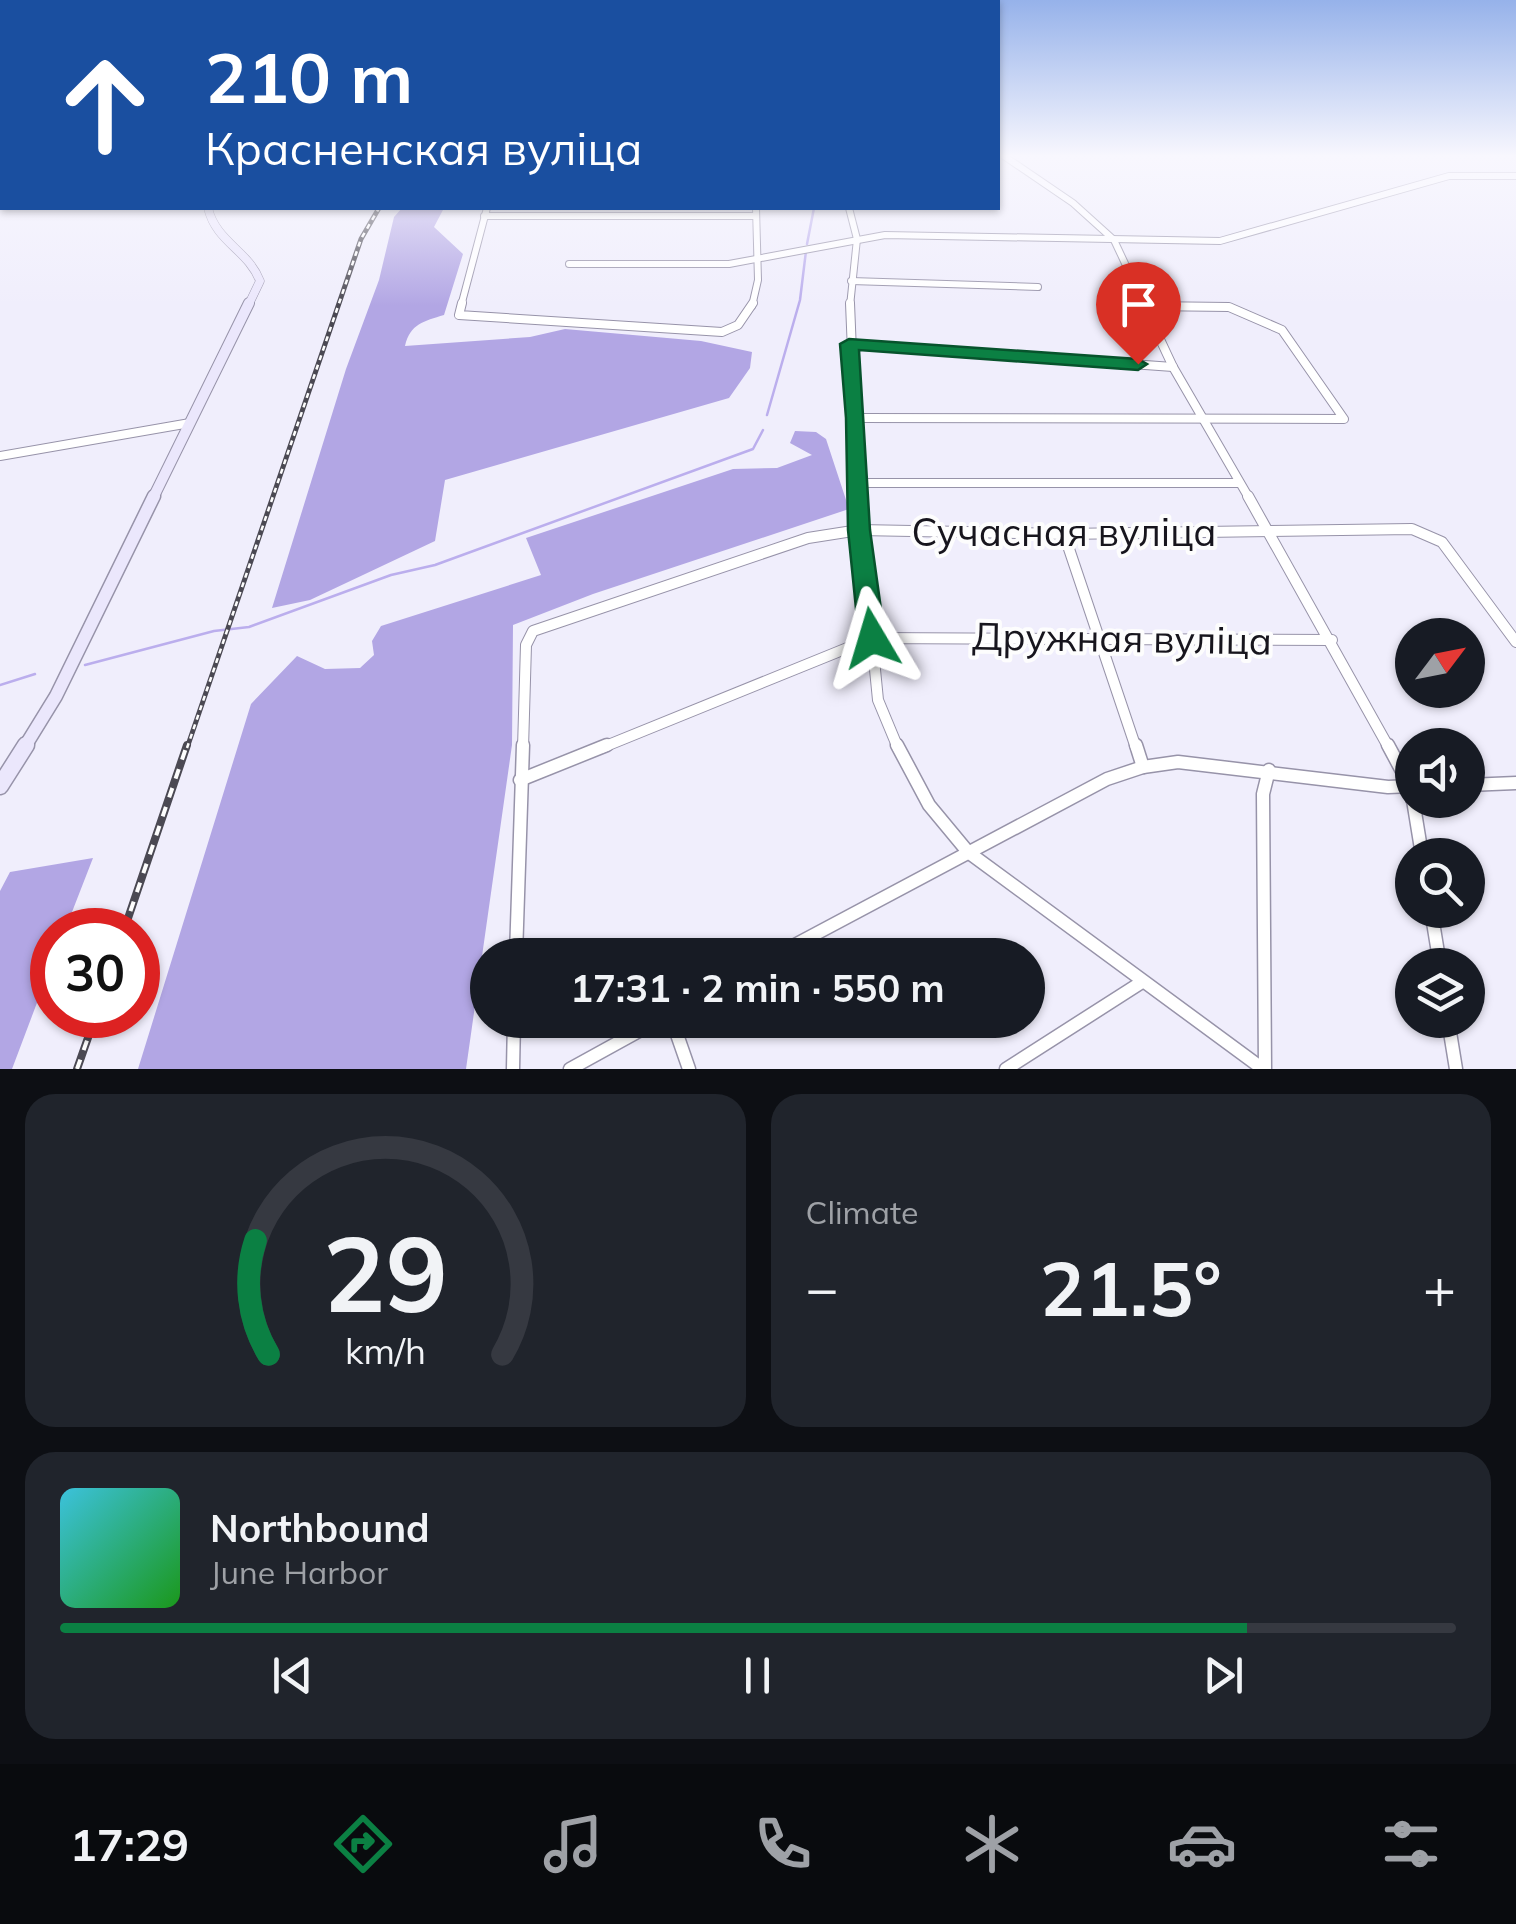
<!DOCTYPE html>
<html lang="en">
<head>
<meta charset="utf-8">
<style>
	:root { --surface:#171b24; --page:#20242c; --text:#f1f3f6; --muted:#9ea1a6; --line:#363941; --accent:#0b8043 }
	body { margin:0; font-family:Mulish,sans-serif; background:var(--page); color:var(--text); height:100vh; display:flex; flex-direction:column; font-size:38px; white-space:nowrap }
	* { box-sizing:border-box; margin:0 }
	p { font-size:32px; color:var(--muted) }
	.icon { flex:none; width:55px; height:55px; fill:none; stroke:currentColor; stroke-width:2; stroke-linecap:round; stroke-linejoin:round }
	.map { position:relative; height:1069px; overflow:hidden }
	.panel { display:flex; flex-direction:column; gap:25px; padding:25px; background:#0d0f14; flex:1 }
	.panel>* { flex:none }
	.guide { position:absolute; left:0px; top:0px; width:1000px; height:210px; box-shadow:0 2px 8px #0004; background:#1a4fa0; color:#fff; overflow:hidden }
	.needle { width:65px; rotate:58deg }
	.tools { position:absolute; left:1395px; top:618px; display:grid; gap:20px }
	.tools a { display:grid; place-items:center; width:90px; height:90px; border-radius:50%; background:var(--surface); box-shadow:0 2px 8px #0004; font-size:50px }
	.speed { position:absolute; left:30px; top:908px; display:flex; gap:20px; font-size:50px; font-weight:700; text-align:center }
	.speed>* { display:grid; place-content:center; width:130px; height:130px; border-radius:50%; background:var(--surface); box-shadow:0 2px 8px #0004; line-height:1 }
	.speed .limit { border:15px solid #d22; background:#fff; color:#111 }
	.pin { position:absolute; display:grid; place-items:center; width:85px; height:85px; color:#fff; margin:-102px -42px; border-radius:50% 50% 50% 0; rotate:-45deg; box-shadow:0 0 10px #0007 }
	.pin .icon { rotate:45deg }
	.me { position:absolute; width:110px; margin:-55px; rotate:353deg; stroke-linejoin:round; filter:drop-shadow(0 0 8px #0008) }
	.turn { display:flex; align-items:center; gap:35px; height:210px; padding:0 40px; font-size:45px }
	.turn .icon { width:130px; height:130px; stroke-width:2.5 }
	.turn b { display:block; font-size:70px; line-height:85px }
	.big { font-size:75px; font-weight:700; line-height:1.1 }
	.panel .card { flex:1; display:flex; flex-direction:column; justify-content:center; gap:15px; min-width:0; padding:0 35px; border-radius:30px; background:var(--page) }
	.panel .dial { align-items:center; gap:0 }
	.dial svg { height:260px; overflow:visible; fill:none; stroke:var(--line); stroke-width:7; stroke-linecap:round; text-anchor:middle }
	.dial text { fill:var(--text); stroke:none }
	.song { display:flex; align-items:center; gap:30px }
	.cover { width:120px; height:120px; border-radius:15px; background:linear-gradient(135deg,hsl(190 70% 55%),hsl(120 70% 35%)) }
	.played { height:10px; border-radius:5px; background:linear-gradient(90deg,var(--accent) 85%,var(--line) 85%) }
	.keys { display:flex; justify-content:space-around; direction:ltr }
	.heat { display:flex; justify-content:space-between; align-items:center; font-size:55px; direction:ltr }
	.panel .tiles { flex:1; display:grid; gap:25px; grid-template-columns:1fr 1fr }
	.card:last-child { grid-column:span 2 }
	.trip { position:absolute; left:470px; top:938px; width:575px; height:100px; border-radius:50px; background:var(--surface); box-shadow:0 2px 8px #0004; font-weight:700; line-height:100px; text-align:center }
	.tab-bar { display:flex; height:160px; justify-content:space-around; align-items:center; background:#090b0e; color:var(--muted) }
	.tab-bar .icon { width:70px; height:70px }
	.tab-bar .on { color:var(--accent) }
	.tab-bar b { font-size:45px; color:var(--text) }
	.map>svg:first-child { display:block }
</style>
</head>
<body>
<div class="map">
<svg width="1516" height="1069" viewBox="0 0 1516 1069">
	<rect width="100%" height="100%" fill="#f0eefc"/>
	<!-- forest -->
	<g fill="#b2a6e4">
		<path d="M402,208h42l-10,19 29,27 -19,61c-20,6 -34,9 -39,31l125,-9 35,-8 136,12 51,11 -2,16 -21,30 -284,82 -10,61 -125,59 -38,8 74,-239 33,-89 15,-63z"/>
		<polygon points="795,431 816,432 826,439 849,509 593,594 513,625 512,745 466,1069 138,1069 251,704 297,656 325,669 360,668 374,655 372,641 381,626 541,575 526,538 733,469 777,468 812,455 790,443"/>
		<polygon points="93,858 65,930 52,930 52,963 12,1069 0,1069 0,891 10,872"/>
	</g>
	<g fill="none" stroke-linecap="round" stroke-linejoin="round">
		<!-- stream -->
		<g stroke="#bbaeed" stroke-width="2.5">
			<polyline points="807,244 814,208"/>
			<polyline points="767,415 800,300 806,251"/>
			<polyline points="85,665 214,631 249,627 391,575 435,565 753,449 763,430"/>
			<polyline points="0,685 35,674"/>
		</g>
		<!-- street-far3 casing -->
		<g stroke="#9793a9" stroke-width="8">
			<g id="street-far3">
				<polyline points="1004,156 1073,203 1114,240 1145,306"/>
				<polyline points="849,208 857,239 850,306"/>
				<polyline points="484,216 756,216"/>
				<polyline points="569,264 729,264 885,235 1220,241 1449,176 1516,176"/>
				<polyline points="851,281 1038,287"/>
				<polyline points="461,306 487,208"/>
				<polyline points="752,306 758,280 756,208"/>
			</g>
		</g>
		<!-- street-far2 casing -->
		<g stroke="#9793a9" stroke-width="10">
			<g id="street-far2">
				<polyline points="462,303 459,315 722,332 738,325 753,303"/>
				<polyline points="850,303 858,498"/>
				<polyline points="1143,303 1173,367 1249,498"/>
				<polyline points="849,344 1173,367"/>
				<polyline points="856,418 1344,419 1282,330 1229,307 1147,306"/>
				<polyline points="0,456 190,423"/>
				<polyline points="858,483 1239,483"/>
			</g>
		</g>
		<!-- street-far1 casing -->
		<g stroke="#9793a9" stroke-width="12">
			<g id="street-far1">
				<polyline points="858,496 878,700 898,748"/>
				<polyline points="1248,496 1389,748"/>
				<polyline points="1064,534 1136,748"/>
				<polyline points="523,748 526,645 533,631 808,538 859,530 1064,534 1412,529 1442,542 1516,642"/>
				<polyline points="601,748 872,638 1332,640"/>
			</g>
		</g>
		<!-- street casing -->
		<g stroke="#9793a9" stroke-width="15">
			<g id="street">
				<polyline points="897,745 929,805 968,852 1263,1069"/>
				<polyline points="1136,745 1143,767"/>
				<polyline points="1388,745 1410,786 1412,799"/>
				<polyline points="520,780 607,745"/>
				<polyline points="1468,785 1516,783"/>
				<polyline points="1413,800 1422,855"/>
				<polyline points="1431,910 1440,965"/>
				<polyline points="516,955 523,745"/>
				<polyline points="776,955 1107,779 1143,767 1178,762 1388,787 1412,786"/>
				<polyline points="672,1020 689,1069"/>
				<polyline points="1448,1020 1456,1069"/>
				<polyline points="513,1069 514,1020"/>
				<polyline points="570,1069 659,1020"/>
				<polyline points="1006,1069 1142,982"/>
				<polyline points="1265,1069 1263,794 1269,770"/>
			</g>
		</g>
		<!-- secondary-far3 casing -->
		<g stroke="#9793a9" stroke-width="9">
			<path id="secondary-far3" d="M208,208c8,34 40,42 52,73l-12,25"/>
		</g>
		<!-- secondary-far2 casing -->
		<g stroke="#9793a9" stroke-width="12">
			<polyline id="secondary-far2" points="153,498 249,303"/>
		</g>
		<!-- secondary-far1 casing -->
		<g stroke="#9793a9" stroke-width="15">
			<polyline id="secondary-far1" points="24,748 56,696 154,496"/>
		</g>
		<!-- secondary casing -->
		<g stroke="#9793a9" stroke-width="19">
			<polyline id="secondary" points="0,786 26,745"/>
		</g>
		<!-- street-far3 -->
		<use href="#street-far3" stroke="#fff" stroke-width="6"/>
		<!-- street-far2 -->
		<use href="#street-far2" stroke="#fff" stroke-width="8"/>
		<!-- street-far1 -->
		<use href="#street-far1" stroke="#fff" stroke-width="10"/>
		<!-- street -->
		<use href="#street" stroke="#fff" stroke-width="12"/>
		<!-- secondary-far3 -->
		<use href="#secondary-far3" stroke="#ebe7fc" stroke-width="8"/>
		<!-- secondary-far2 -->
		<use href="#secondary-far2" stroke="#ebe7fc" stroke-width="10"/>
		<!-- secondary-far1 -->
		<use href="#secondary-far1" stroke="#ebe7fc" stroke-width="12"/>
		<!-- secondary -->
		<use href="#secondary" stroke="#ebe7fc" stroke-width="16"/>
		<!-- rail-far1 casing -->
		<g stroke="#4b4953" stroke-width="5">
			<polyline id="rail-far1" points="187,748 361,239 379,208"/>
		</g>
		<!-- rail casing -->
		<g stroke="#4b4953" stroke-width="8">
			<g id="rail">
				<polyline points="124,930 187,745"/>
				<polyline points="77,1069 96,1015"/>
			</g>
		</g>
		<!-- rail-far1 -->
		<use href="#rail-far1" stroke="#fdfdfd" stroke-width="2.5" stroke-dasharray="5" stroke-linecap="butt"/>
		<!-- rail -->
		<use href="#rail" stroke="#fdfdfd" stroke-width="4" stroke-dasharray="10" stroke-linecap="butt"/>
	</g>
	<!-- sky -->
	<linearGradient id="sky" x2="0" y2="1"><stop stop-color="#96b2ea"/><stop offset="0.51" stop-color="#f8f7fe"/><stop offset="1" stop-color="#f8f7fe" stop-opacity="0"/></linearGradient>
	<rect width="1516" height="306" fill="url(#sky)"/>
	<!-- route -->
	<polygon fill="#0b8043" stroke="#07532c" stroke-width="2.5" points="849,339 1138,359 1147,364 1138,370 859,350 870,530 885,638 881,645 872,648 863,645 859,638 848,530 846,418 840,344"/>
	<g text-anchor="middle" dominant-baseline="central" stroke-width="8" stroke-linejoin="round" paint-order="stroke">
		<!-- street labels -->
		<g font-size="38" fill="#17151d" stroke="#fdfdfd">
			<text x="1064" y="532">Сучасная вуліца</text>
			<text transform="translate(1122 638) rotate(1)">Дружная вуліца</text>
		</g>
	</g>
</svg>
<div class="tools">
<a><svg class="needle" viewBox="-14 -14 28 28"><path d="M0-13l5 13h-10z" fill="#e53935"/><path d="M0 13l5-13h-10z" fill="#9ea1a6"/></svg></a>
<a><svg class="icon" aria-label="sound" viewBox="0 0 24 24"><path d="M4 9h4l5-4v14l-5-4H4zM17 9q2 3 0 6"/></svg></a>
<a><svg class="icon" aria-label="search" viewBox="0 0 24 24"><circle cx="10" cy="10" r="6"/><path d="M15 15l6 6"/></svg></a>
<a><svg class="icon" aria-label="layers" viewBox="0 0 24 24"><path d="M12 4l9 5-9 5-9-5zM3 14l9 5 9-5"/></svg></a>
</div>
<div class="speed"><div class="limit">30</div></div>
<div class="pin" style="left:1138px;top:364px;background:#d93025"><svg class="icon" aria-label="arrive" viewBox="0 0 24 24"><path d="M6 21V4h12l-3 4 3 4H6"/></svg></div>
<svg class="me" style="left:872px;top:638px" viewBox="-20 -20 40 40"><path d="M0-17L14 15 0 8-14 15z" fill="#0b8043" stroke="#fff" stroke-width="4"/></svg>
<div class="trip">17:31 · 2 min · 550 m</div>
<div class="guide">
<div class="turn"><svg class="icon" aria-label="ahead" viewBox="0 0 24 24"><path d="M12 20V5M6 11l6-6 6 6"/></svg><div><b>210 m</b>Красненская вуліца</div></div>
</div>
</div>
<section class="panel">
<div class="tiles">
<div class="card dial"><svg viewBox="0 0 100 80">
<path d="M14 69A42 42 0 1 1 86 69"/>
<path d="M14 69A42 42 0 0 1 10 34" stroke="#0b8043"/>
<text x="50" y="56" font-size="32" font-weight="700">29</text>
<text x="50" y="72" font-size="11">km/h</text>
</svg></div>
<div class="card"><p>Climate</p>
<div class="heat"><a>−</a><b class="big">21.5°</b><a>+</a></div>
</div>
<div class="card">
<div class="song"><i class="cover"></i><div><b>Northbound</b><p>June Harbor</p></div></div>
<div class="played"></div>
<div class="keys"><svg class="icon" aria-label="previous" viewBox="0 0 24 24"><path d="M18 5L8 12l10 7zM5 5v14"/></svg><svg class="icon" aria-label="pause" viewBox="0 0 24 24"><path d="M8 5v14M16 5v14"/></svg><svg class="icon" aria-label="next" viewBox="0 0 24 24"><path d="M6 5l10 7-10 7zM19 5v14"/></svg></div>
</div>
</div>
</section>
<nav class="tab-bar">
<b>17:29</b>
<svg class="icon on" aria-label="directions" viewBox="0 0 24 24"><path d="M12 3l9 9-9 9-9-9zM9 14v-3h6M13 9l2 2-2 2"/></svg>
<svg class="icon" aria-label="music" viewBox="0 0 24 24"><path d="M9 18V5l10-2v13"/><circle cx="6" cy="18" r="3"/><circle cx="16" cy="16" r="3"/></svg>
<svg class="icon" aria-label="phone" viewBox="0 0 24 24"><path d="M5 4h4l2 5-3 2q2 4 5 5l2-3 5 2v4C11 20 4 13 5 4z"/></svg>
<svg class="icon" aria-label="climate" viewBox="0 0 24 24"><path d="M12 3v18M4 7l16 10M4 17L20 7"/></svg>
<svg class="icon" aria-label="car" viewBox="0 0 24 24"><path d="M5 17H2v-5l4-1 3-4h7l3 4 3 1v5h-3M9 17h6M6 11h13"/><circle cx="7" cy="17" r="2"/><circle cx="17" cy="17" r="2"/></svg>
<svg class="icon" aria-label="filters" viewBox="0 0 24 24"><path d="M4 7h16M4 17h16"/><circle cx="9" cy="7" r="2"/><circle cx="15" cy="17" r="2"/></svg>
</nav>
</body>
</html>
